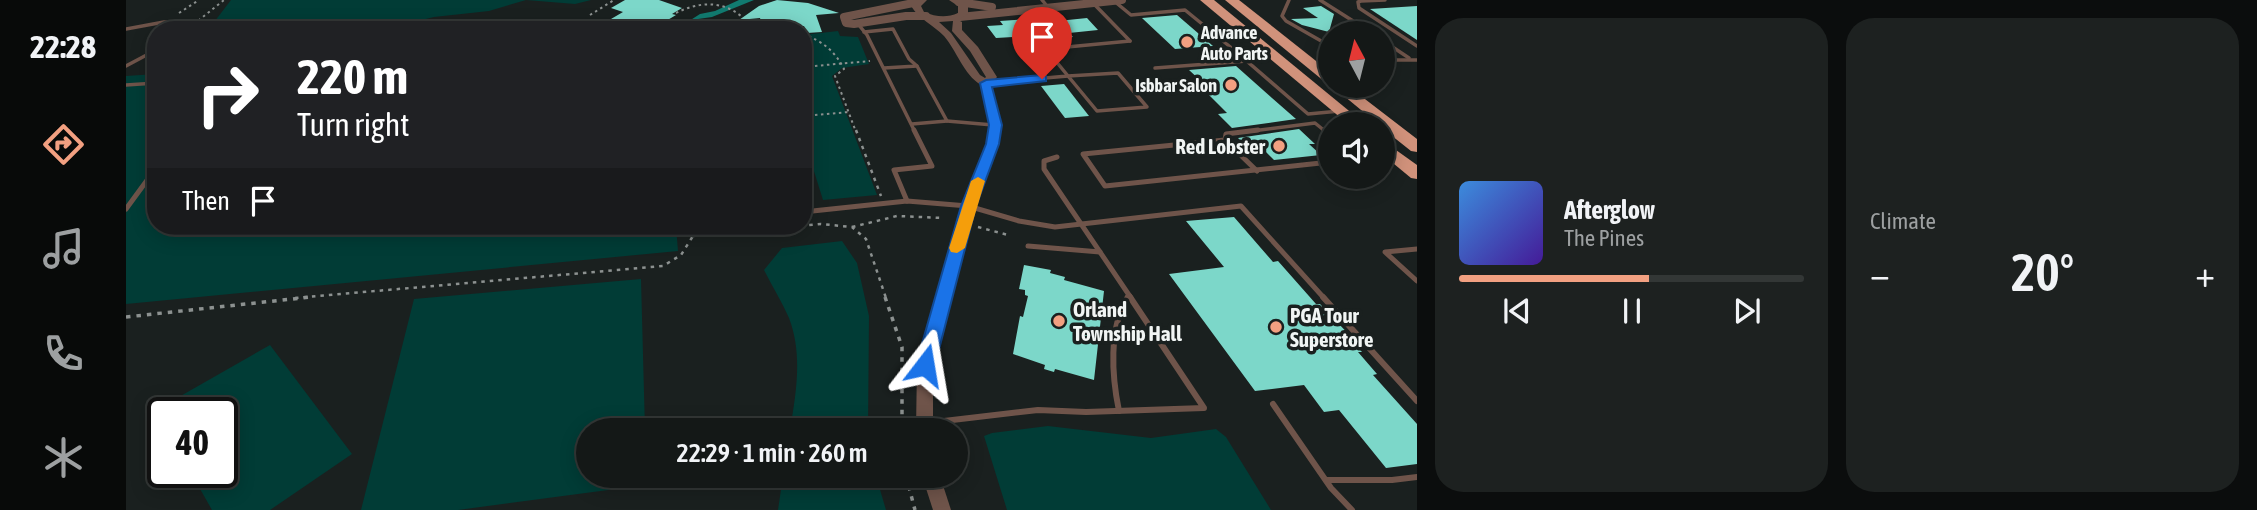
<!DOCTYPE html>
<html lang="en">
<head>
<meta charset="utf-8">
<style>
	:root { --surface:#141817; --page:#1d2120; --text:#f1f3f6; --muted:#9da0a1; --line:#333736; --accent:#f2a081 }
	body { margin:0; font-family:"Asap Condensed",sans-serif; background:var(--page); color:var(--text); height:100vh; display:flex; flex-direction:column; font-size:26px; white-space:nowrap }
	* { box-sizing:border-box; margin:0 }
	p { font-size:23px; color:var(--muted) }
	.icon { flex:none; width:38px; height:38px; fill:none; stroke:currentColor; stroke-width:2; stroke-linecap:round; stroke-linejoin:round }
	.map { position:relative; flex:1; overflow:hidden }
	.details { display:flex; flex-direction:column; gap:18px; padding:18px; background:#0b0d0d; width:840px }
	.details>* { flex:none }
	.top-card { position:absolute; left:21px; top:21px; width:665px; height:214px; border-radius:28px; box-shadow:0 4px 18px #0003,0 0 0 2px var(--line); background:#202124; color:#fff; overflow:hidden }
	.needle { width:46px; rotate:353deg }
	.fabs { position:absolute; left:1192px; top:21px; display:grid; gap:14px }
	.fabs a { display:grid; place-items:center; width:77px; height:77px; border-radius:50%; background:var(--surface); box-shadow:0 4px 18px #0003,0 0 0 2px var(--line); font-size:35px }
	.speed { position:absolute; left:21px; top:397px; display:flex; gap:14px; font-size:35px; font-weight:700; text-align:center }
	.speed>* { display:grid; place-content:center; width:91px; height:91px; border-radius:50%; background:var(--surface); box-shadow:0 4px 18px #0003,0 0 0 2px var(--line); line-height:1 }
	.speed .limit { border:4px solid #111; border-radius:10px; background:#fff; color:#111 }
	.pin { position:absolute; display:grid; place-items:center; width:60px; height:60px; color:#fff; margin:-72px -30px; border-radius:50% 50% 50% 0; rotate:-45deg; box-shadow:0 0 7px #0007 }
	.pin .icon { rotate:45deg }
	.me { position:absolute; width:77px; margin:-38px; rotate:14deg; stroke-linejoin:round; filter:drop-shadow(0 0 5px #0008) }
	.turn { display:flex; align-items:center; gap:24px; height:147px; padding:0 35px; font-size:32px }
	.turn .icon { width:91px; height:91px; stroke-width:2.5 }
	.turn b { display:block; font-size:49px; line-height:60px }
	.then { display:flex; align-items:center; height:66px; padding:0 35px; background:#0003; gap:14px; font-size:26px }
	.big { font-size:52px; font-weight:600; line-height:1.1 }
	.details .tile { flex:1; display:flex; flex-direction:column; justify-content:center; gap:10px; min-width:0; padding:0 24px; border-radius:28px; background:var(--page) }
	.song { display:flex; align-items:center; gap:21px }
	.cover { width:84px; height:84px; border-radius:10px; background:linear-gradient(135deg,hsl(210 70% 55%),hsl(260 70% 35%)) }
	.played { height:7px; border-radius:4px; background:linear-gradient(90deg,var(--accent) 55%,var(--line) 55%) }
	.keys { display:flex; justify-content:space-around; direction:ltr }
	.heat { display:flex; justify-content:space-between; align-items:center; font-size:38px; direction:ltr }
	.details .tiles { flex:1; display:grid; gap:18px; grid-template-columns:repeat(2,1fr) }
	.trip { position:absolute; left:450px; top:418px; width:392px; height:70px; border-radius:35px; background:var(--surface); box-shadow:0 4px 18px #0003,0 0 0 2px var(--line); font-weight:600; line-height:70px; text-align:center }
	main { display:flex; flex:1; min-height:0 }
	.dock { display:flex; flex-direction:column; width:126px; justify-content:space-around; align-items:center; background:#080a09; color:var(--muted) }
	.dock .icon { width:49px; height:49px }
	.dock .active { color:var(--accent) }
	.dock b { font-size:32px; color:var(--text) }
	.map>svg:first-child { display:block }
</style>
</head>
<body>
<main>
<nav class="dock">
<b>22:28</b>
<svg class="icon active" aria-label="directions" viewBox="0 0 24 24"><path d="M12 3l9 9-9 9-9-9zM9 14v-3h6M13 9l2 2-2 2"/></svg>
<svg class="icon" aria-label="music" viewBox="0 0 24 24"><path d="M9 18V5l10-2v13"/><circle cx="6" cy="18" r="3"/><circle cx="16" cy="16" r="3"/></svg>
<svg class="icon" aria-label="phone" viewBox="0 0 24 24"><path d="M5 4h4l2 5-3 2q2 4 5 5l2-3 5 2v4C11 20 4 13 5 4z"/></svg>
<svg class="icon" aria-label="climate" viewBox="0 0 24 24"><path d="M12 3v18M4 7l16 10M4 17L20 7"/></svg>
</nav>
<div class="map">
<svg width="1291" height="510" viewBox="0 0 1291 510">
	<rect width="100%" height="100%" fill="#1a201f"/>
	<!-- green -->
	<g fill="#013c36">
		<polygon points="105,0 465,0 449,4 400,0 363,11 308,17 254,30 82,30"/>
		<polygon points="712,31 714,36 732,37 743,64 716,68 706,76 751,195 697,200 677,136 677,35"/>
		<polygon points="30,74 30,226 550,226 552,251 0,304 0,76"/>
		<path d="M716,241l15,22 12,53 -1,114h-78c6,-37 13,-75 -1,-112 -7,-16 -17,-32 -25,-48l18,-22z"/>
		<polygon points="515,279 519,430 462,430 462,476 520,476 520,485 332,510 235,510 288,299"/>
		<polygon points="144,345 226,454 144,510 86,510 65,473 96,472 96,413 37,413 37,423 30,410"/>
		<polygon points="922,426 1025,438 1090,429 1100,437 1145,510 881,510 858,436 866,433"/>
		<polygon points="657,476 750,476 760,510 652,510"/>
	</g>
	<!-- water -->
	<polygon fill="#117b70" points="613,0 628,0 586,17 572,19 571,23 580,26 581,30 549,30 574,14 589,11"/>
	<!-- building -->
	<g fill="#7cd7c9">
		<polygon points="499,0 533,0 556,8 546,14 550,15 525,30 505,30 485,22 488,20 485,19 497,12 485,8"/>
		<polygon points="651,0 682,3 713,13 690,15 696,32 681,33 678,26 638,30 634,18 613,20 633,6"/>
		<polygon points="1195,6 1208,14 1203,32 1176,25 1165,19 1192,18 1177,8"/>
		<polygon points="1291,6 1291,40 1244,9"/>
		<polygon points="1051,15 1087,46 1049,49 1016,18"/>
		<polygon points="929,17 932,21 961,18 972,30 943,33 947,37 932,38 928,34 902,36 905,41 890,42 887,37 870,38 861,26 877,25 874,21"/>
		<polygon points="1110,66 1137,90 1170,119 1106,128 1092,114 1101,113 1082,94 1089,94 1063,70"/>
		<polygon points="938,84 956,107 963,116 939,118 915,86"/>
		<polygon points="1173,129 1189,144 1183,144 1195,155 1148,160 1136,148 1124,150 1112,138"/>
		<polygon points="1108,217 1147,262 1152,261 1190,304 1194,304 1229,341 1226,341 1236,352 1232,352 1251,374 1247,375 1291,424 1291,464 1260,468 1213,410 1198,412 1178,385 1129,391 1043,274 1098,267 1060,221"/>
		<polygon points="898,265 925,270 924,273 939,277 938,280 978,291 968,380 929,369 928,372 918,369 919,365 887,354 894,316 897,317 902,296 899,295 899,290 893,289"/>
	</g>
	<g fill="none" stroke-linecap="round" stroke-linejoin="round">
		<!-- path-far2 -->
		<g stroke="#8c9190" stroke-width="2" stroke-dasharray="2.5 3.5" stroke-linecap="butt">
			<polyline points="53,13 73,0"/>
			<path d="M550,13c22,-11 45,-13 65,3l1,6 -6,8"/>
			<polyline points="464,15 488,0"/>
			<polyline points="63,28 98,0"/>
			<path d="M677,34c19,7 32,17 41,35l-9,7 21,56"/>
			<polyline points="677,67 744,61"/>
			<polyline points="677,116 723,112"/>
		</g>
		<!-- path-far1 -->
		<g stroke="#8c9190" stroke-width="2.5" stroke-dasharray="3.5 5" stroke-linecap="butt">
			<polyline points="730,130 755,196"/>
			<polyline points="563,226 567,236 695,224 726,227 740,239 760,298"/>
			<polyline points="726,227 771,216 817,218"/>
			<polyline points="852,227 882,235"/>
			<polyline points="169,298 537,266 555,255 567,236"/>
		</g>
		<!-- path -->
		<g stroke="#8c9190" stroke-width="3.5" stroke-dasharray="4.5 6" stroke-linecap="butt">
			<polyline points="759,297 776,347 776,430"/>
			<polyline points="0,317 185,297"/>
			<polyline points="780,476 789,510"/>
		</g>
		<!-- service-far2 -->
		<g stroke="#6f544a" stroke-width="3.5">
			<polyline points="916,0 921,6"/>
			<polyline points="1163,0 1156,16 1160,21 1204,46"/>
			<polyline points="1194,0 1246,33"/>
			<polyline points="1259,0 1235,1 1232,2 1233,8 1291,46"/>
			<polyline points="988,1 1005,15 1059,10 1108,50 1137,49"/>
			<polyline points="967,3 1004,41"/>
			<polyline points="456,21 485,30"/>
			<polyline points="732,24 741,35 789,132"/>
			<polyline points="0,29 38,22 53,23 56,30"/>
			<polyline points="738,32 767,29 783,59 791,66 758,68"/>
			<polyline points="1256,40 1283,58"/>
			<polyline points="1108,50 1182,114 1214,111"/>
			<polyline points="1256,60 1291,60"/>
			<polyline points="0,66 30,50"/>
			<polyline points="1029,68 1121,61"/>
			<polyline points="1192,70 1204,64"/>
			<polygon points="992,73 1021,107 971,111 942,76"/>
			<polyline points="860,83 942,76 920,49 1004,41"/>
			<polyline points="0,85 30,83"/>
			<polyline points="821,121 867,125"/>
			<polyline points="786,124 821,121 791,66"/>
			<polyline points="1118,132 1189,123 1200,132"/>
		</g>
		<!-- service-far1 -->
		<g stroke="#6f544a" stroke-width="5">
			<polyline points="1132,130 1100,134 1099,140 957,154 979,186 1204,162"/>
			<polyline points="1198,130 1204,135"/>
			<polyline points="1099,140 1131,171"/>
			<polyline points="931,157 918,161 918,169 1005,298"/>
			<polyline points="781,201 768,170 806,166 788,130"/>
			<polyline points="0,209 30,168"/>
			<polyline points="677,212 781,201 842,206 893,221 929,227 1115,206 1198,298"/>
			<polyline points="902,246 974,252"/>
			<polyline points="1291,249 1259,252 1291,281"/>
			<polyline points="1001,298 1003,295"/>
		</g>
		<!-- service -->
		<g stroke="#6f544a" stroke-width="6">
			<polyline points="1197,297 1291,401"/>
			<polyline points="1147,404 1205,488 1226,510"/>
			<path d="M993,411c-7,-34 -11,-83 9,-114"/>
			<polyline points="801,423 912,410 960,412 1078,408 1004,297"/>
			<polyline points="1200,480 1266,480 1291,477"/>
		</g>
		<!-- minor -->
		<g stroke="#6f544a" stroke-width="8">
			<polyline points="792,2 718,17 720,23 728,24 780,16 800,16"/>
			<polyline points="833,2 866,7"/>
			<polyline points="834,17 996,0"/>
		</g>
		<!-- tertiary -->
		<g fill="#6f544a" fill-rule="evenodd">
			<path d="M791,0h10l-6,6 3,6c12,5 23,6 34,1v-7l-9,-6h12l7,5v9l-10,6 4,2v8l16,17 19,30 -6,7 10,41 -2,19 -24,62 -42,159v65h-17l1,-65 44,-159 26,-62 2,-19 -8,-40c-18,-11 -24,-34 -37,-49 -11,-11 -25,-17 -33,-30zM827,21l-1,10 18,20 16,26 -1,1 -5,-3 -29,-42 -12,-11z"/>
			<polygon points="796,476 814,476 825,510 807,510"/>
		</g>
		<!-- trunk -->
		<g fill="#d1927b" fill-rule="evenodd">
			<polygon points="1074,0 1088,0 1239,124 1222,124"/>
			<polygon points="1099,0 1113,0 1204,72 1204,83 1199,82"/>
			<polygon points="1206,86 1222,86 1291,139 1291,152 1285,151 1256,128 1256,124 1252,124"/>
			<polygon points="1256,140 1291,165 1291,179 1285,178 1256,154"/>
		</g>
	</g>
	<!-- route -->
	<polygon fill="#1a73e8" stroke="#114b97" stroke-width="2" points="916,75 920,76 920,81 866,87 876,125 873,144 850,206 809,365 806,371 799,373 793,371 790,365 835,206 860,144 863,125 854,83 860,80"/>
	<!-- slow -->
	<polygon fill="#f59e0b" points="852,177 859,181 839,248 831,253 825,252 823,248 845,181"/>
	<!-- markers -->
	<g fill="#f2a081" stroke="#1a201f" stroke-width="2.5">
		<circle cx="1061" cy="42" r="7"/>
		<circle cx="1105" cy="85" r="7"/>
		<circle cx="1153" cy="146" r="7"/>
		<circle cx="933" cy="321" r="7"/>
		<circle cx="1150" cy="327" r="7"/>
	</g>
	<g text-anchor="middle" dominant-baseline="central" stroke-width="7" stroke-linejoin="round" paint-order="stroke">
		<!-- far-poi labels -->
		<g font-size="18" font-weight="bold" fill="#f1f5f4" stroke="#1a201f" text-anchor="start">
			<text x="1075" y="32">Advance<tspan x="1075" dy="21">Auto Parts</tspan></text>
			<text x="1091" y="85" text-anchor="end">Isbbar Salon</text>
		</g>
		<!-- poi labels -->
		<g font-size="21" font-weight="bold" fill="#f1f5f4" stroke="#1a201f" text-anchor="start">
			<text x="1139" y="146" text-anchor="end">Red Lobster</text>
			<text x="947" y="309">Orland<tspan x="947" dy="24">Township Hall</tspan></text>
			<text x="1164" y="315">PGA Tour<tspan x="1164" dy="24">Superstore</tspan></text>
		</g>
	</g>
</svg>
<div class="fabs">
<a><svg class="needle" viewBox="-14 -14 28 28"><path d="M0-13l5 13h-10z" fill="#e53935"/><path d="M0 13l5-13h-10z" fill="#9da0a1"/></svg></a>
<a><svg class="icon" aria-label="sound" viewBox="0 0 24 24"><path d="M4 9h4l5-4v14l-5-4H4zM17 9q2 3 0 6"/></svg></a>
</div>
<div class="speed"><div class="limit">40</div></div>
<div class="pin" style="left:916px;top:79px;background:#d93025"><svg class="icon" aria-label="arrive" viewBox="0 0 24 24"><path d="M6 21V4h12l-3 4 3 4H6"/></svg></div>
<svg class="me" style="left:799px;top:365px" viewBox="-20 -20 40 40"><path d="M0-17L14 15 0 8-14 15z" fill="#1a73e8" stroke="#fff" stroke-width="4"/></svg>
<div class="trip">22:29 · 1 min · 260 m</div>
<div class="top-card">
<div class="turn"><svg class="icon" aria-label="right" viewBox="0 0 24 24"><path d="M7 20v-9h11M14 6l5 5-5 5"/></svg><div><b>220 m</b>Turn right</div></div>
<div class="then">Then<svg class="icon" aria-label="arrive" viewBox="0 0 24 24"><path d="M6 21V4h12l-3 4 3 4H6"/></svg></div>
</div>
</div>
<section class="details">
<div class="tiles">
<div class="tile">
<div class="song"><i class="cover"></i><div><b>Afterglow</b><p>The Pines</p></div></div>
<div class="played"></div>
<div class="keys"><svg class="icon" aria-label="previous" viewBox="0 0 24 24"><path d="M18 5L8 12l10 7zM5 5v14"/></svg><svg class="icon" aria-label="pause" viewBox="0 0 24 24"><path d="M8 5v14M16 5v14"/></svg><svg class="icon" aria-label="next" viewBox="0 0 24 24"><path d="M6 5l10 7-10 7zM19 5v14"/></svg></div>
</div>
<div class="tile"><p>Climate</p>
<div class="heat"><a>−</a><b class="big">20°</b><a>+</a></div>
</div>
</div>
</section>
</main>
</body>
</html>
